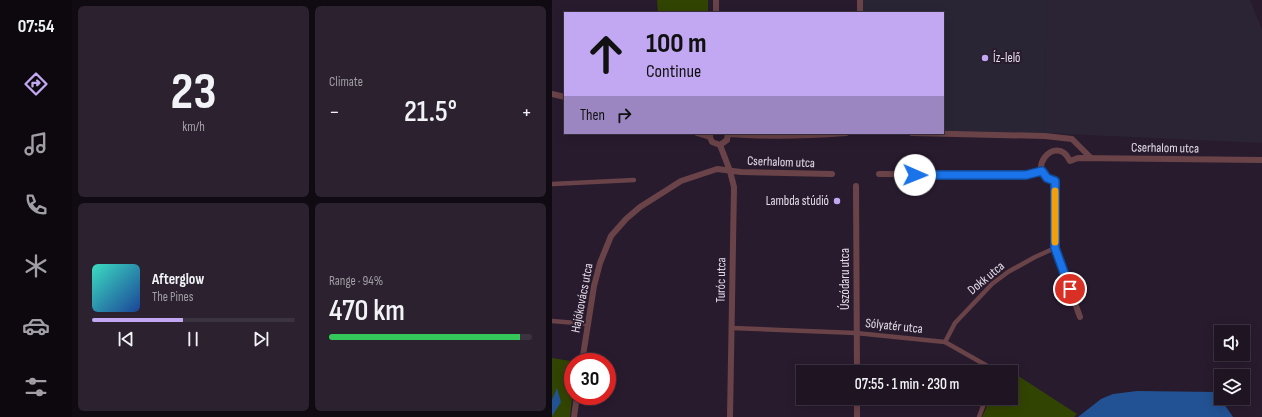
<!DOCTYPE html>
<html lang="en">
<head>
<meta charset="utf-8">
<style>
	:root { --surface:#1e1422; --page:#2b212f; --text:#f1f3f6; --muted:#a19ea5; --line:#3c3340; --accent:#c2a8f3 }
	body { margin:0; font-family:"Sofia Sans Condensed",sans-serif; background:var(--page); color:var(--text); height:100vh; display:flex; flex-direction:column; font-size:15px; white-space:nowrap }
	* { box-sizing:border-box; margin:0 }
	p { font-size:13px; color:var(--muted) }
	.icon { flex:none; width:22px; height:22px; fill:none; stroke:currentColor; stroke-width:2; stroke-linecap:round; stroke-linejoin:round }
	.map { position:relative; flex:1; overflow:hidden }
	.drawer { display:flex; flex-direction:column; gap:6px; padding:6px; background:#100b13; width:480px }
	.drawer>* { flex:none }
	.guide { position:absolute; left:12px; top:12px; width:380px; height:122px; border-radius:0px; box-shadow:0 2px 10px #0003,0 0 0 1px var(--line); background:#c2a8f3; color:#111; overflow:hidden }
	.fabs { position:absolute; left:662px; top:325px; display:grid; gap:8px }
	.fabs a { display:grid; place-items:center; width:36px; height:36px; border-radius:0px; background:var(--surface); box-shadow:0 2px 10px #0003,0 0 0 1px var(--line); font-size:20px }
	.speed { position:absolute; left:12px; top:353px; display:flex; gap:8px; font-size:20px; font-weight:700; text-align:center }
	.speed>* { display:grid; place-content:center; width:52px; height:52px; border-radius:50%; background:var(--surface); box-shadow:0 2px 10px #0003,0 0 0 1px var(--line); line-height:1 }
	.speed .limit { border:6px solid #d22; background:#fff; color:#111 }
	.pin { position:absolute; display:grid; place-items:center; width:34px; height:34px; color:#fff; margin:-17px; border:2px solid #fff; border-radius:50%; box-shadow:0 1px 4px #0007 }
	.me { position:absolute; width:44px; margin:-22px; rotate:91deg; stroke-linejoin:round; filter:drop-shadow(0 0 3px #0008) }
	.turn { display:flex; align-items:center; gap:14px; height:84px; padding:0 16px; font-size:18px }
	.turn .icon { width:52px; height:52px; stroke-width:2.5 }
	.turn b { display:block; font-size:28px; line-height:34px }
	.then { display:flex; align-items:center; height:38px; padding:0 16px; background:#0003; gap:8px; font-size:15px }
	.big { font-size:30px; font-weight:600; line-height:1.1 }
	.drawer .widget { flex:1; display:flex; flex-direction:column; justify-content:center; gap:6px; min-width:0; padding:0 14px; border-radius:6px; background:var(--page) }
	.drawer .dial { align-items:center; gap:0 }
	.dial b { font-size:52px; line-height:1 }
	.song { display:flex; align-items:center; gap:12px }
	.cover { width:48px; height:48px; border-radius:6px; background:linear-gradient(135deg,hsl(170 70% 55%),hsl(220 70% 35%)) }
	.played { height:4px; border-radius:2px; background:linear-gradient(90deg,var(--accent) 45%,var(--line) 45%) }
	.keys { display:flex; justify-content:space-around; direction:ltr }
	.heat { display:flex; justify-content:space-between; align-items:center; font-size:22px; direction:ltr }
	.charge { height:6px; border-radius:3px; background:linear-gradient(90deg,#34c759 94%,var(--line) 0) }
	.drawer .tiles { flex:1; display:grid; gap:6px; grid-template-columns:repeat(2,1fr) }
	.trip { position:absolute; left:244px; top:365px; width:222px; height:40px; border-radius:0px; background:var(--surface); box-shadow:0 2px 10px #0003,0 0 0 1px var(--line); font-weight:600; line-height:40px; text-align:center }
	main { display:flex; flex:1; min-height:0 }
	.dock { display:flex; flex-direction:column; width:72px; justify-content:space-around; align-items:center; background:#0c080e; color:var(--muted) }
	.dock .icon { width:28px; height:28px }
	.dock .on { color:var(--accent) }
	.dock b { font-size:18px; color:var(--text) }
	.map>svg:first-child { display:block }
</style>
</head>
<body>
<main>
<nav class="dock">
<b>07:54</b>
<svg class="icon on" aria-label="directions" viewBox="0 0 24 24"><path d="M12 3l9 9-9 9-9-9zM9 14v-3h6M13 9l2 2-2 2"/></svg>
<svg class="icon" aria-label="music" viewBox="0 0 24 24"><path d="M9 18V5l10-2v13"/><circle cx="6" cy="18" r="3"/><circle cx="16" cy="16" r="3"/></svg>
<svg class="icon" aria-label="phone" viewBox="0 0 24 24"><path d="M5 4h4l2 5-3 2q2 4 5 5l2-3 5 2v4C11 20 4 13 5 4z"/></svg>
<svg class="icon" aria-label="climate" viewBox="0 0 24 24"><path d="M12 3v18M4 7l16 10M4 17L20 7"/></svg>
<svg class="icon" aria-label="car" viewBox="0 0 24 24"><path d="M5 17H2v-5l4-1 3-4h7l3 4 3 1v5h-3M9 17h6M6 11h13"/><circle cx="7" cy="17" r="2"/><circle cx="17" cy="17" r="2"/></svg>
<svg class="icon" aria-label="filters" viewBox="0 0 24 24"><path d="M4 7h16M4 17h16"/><circle cx="9" cy="7" r="2"/><circle cx="15" cy="17" r="2"/></svg>
</nav>
<section class="drawer">
<div class="tiles">
<div class="widget dial"><b>23</b><p>km/h</p></div>
<div class="widget"><p>Climate</p>
<div class="heat"><a>−</a><b class="big">21.5°</b><a>+</a></div>
</div>
<div class="widget">
<div class="song"><i class="cover"></i><div><b>Afterglow</b><p>The Pines</p></div></div>
<div class="played"></div>
<div class="keys"><svg class="icon" aria-label="previous" viewBox="0 0 24 24"><path d="M18 5L8 12l10 7zM5 5v14"/></svg><svg class="icon" aria-label="pause" viewBox="0 0 24 24"><path d="M8 5v14M16 5v14"/></svg><svg class="icon" aria-label="next" viewBox="0 0 24 24"><path d="M6 5l10 7-10 7zM19 5v14"/></svg></div>
</div>
<div class="widget"><p>Range · 94%</p><b class="big">470 km</b><div class="charge"></div></div>
</div>
</section>
<div class="map">
<svg width="710" height="417" viewBox="0 0 710 417">
	<rect width="100%" height="100%" fill="#281b2e"/>
	<!-- commercial -->
	<polygon fill="#292535" points="311,0 495,0 492,133 391,131 391,13 311,13"/>
	<!-- industrial -->
	<polygon fill="#2b2434" points="495,0 698,0 710,30 710,143 492,133"/>
	<!-- green -->
	<g fill="#324401">
		<polygon points="105,0 156,0 156,13 106,13"/>
		<polygon points="0,358 25,362 21,362 21,390 18,417 0,417"/>
		<polygon points="454,368 525,414 522,417 430,417 439,398 459,398 459,372 452,372"/>
	</g>
	<!-- water -->
	<g fill="#225293">
		<polygon points="5,388 9,402 0,416 0,400"/>
		<polygon points="585,391 664,392 681,417 526,417 549,399 561,394"/>
	</g>
	<g fill="none" stroke-linecap="round" stroke-linejoin="round">
		<!-- pedestrian -->
		<g stroke="#6a4348" stroke-width="4.5">
			<polyline points="0,184 82,180"/>
			<polyline points="0,321 36,324"/>
			<polyline points="180,328 304,333 393,342 446,372"/>
			<polyline points="393,342 403,323 440,284 456,272 483,257 503,248"/>
			<polyline points="427,417 434,398"/>
		</g>
		<!-- minor -->
		<g stroke="#6a4348" stroke-width="6">
			<polyline points="164,13 164,0"/>
			<polyline points="308,13 308,0"/>
			<polyline points="0,94 13,97"/>
			<polyline points="145,133 158,137"/>
			<polyline points="158,133 158,137 160,142 168,145 175,140 176,133"/>
			<polyline points="360,133 493,136 520,139 539,158"/>
			<path d="M176,134c40,3 78,2 118,-1"/>
			<polyline points="168,145 178,171 182,187 178,417"/>
			<polyline points="327,174 475,175 490,171"/>
			<polyline points="304,186 305,372"/>
			<path d="M528,317l-25,-69v-67c-33,-7 1,-50 15,-20l8,-3 184,2"/>
			<polyline points="30,362 42,286 48,263 59,236 74,219 88,207 129,181 165,169 189,172 280,174"/>
			<polyline points="22,417 25,396"/>
			<polyline points="305,417 305,398"/>
		</g>
	</g>
	<g fill="none" stroke-linecap="round" stroke-linejoin="round">
		<!-- route casing -->
		<g stroke="#114b97" stroke-width="10">
			<polyline id="route" points="363,175 474,175 490,171 495,178 503,181 503,248 518,289"/>
		</g>
		<!-- route -->
		<use href="#route" stroke="#1a73e8" stroke-width="7"/>
		<!-- slow -->
		<polyline stroke="#f59e0b" stroke-width="7" points="503,191 503,242"/>
	</g>
	<!-- markers -->
	<g fill="#c2a8f3" stroke="#281b2e" stroke-width="1.5">
		<circle cx="433" cy="58" r="4"/>
		<circle cx="285" cy="201" r="4"/>
	</g>
	<g text-anchor="middle" dominant-baseline="central" stroke-width="4" stroke-linejoin="round" paint-order="stroke">
		<!-- poi labels -->
		<g font-size="13" fill="#e4dce9" stroke="#281b2e" text-anchor="start">
			<text x="441" y="58">Íz-lelő</text>
			<text x="277" y="201" text-anchor="end">Lambda stúdió</text>
		</g>
		<!-- street labels -->
		<g font-size="13" fill="#e4dce9" stroke="#281b2e">
			<text transform="translate(613 148) rotate(1)">Cserhalom utca</text>
			<text transform="translate(229 162) rotate(2)">Cserhalom utca</text>
			<text transform="translate(434 278) rotate(-40)">Dokk utca</text>
			<text transform="translate(293 279) rotate(-90)">Úszódaru utca</text>
			<text transform="translate(169 280) rotate(-89)">Turóc utca</text>
			<text transform="translate(30 298) rotate(-79)">Hajókovács utca</text>
			<text transform="translate(342 326) rotate(6)">Sólyatér utca</text>
		</g>
	</g>
</svg>
<div class="fabs">
<a><svg class="icon" aria-label="sound" viewBox="0 0 24 24"><path d="M4 9h4l5-4v14l-5-4H4zM17 9q2 3 0 6"/></svg></a>
<a><svg class="icon" aria-label="layers" viewBox="0 0 24 24"><path d="M12 4l9 5-9 5-9-5zM3 14l9 5 9-5"/></svg></a>
</div>
<div class="speed"><div class="limit">30</div></div>
<div class="pin" style="left:518px;top:289px;background:#d93025"><svg class="icon" aria-label="arrive" viewBox="0 0 24 24"><path d="M6 21V4h12l-3 4 3 4H6"/></svg></div>
<svg class="me" style="left:363px;top:175px" viewBox="-20 -20 40 40"><circle r="19" fill="#fff"/><path d="M0-13L10 11 0 6-10 11z" fill="#1a73e8"/></svg>
<div class="trip">07:55 · 1 min · 230 m</div>
<div class="guide">
<div class="turn"><svg class="icon" aria-label="ahead" viewBox="0 0 24 24"><path d="M12 20V5M6 11l6-6 6 6"/></svg><div><b>100 m</b>Continue</div></div>
<div class="then">Then<svg class="icon" aria-label="right" viewBox="0 0 24 24"><path d="M7 20v-9h11M14 6l5 5-5 5"/></svg></div>
</div>
</div>
</main>
</body>
</html>
